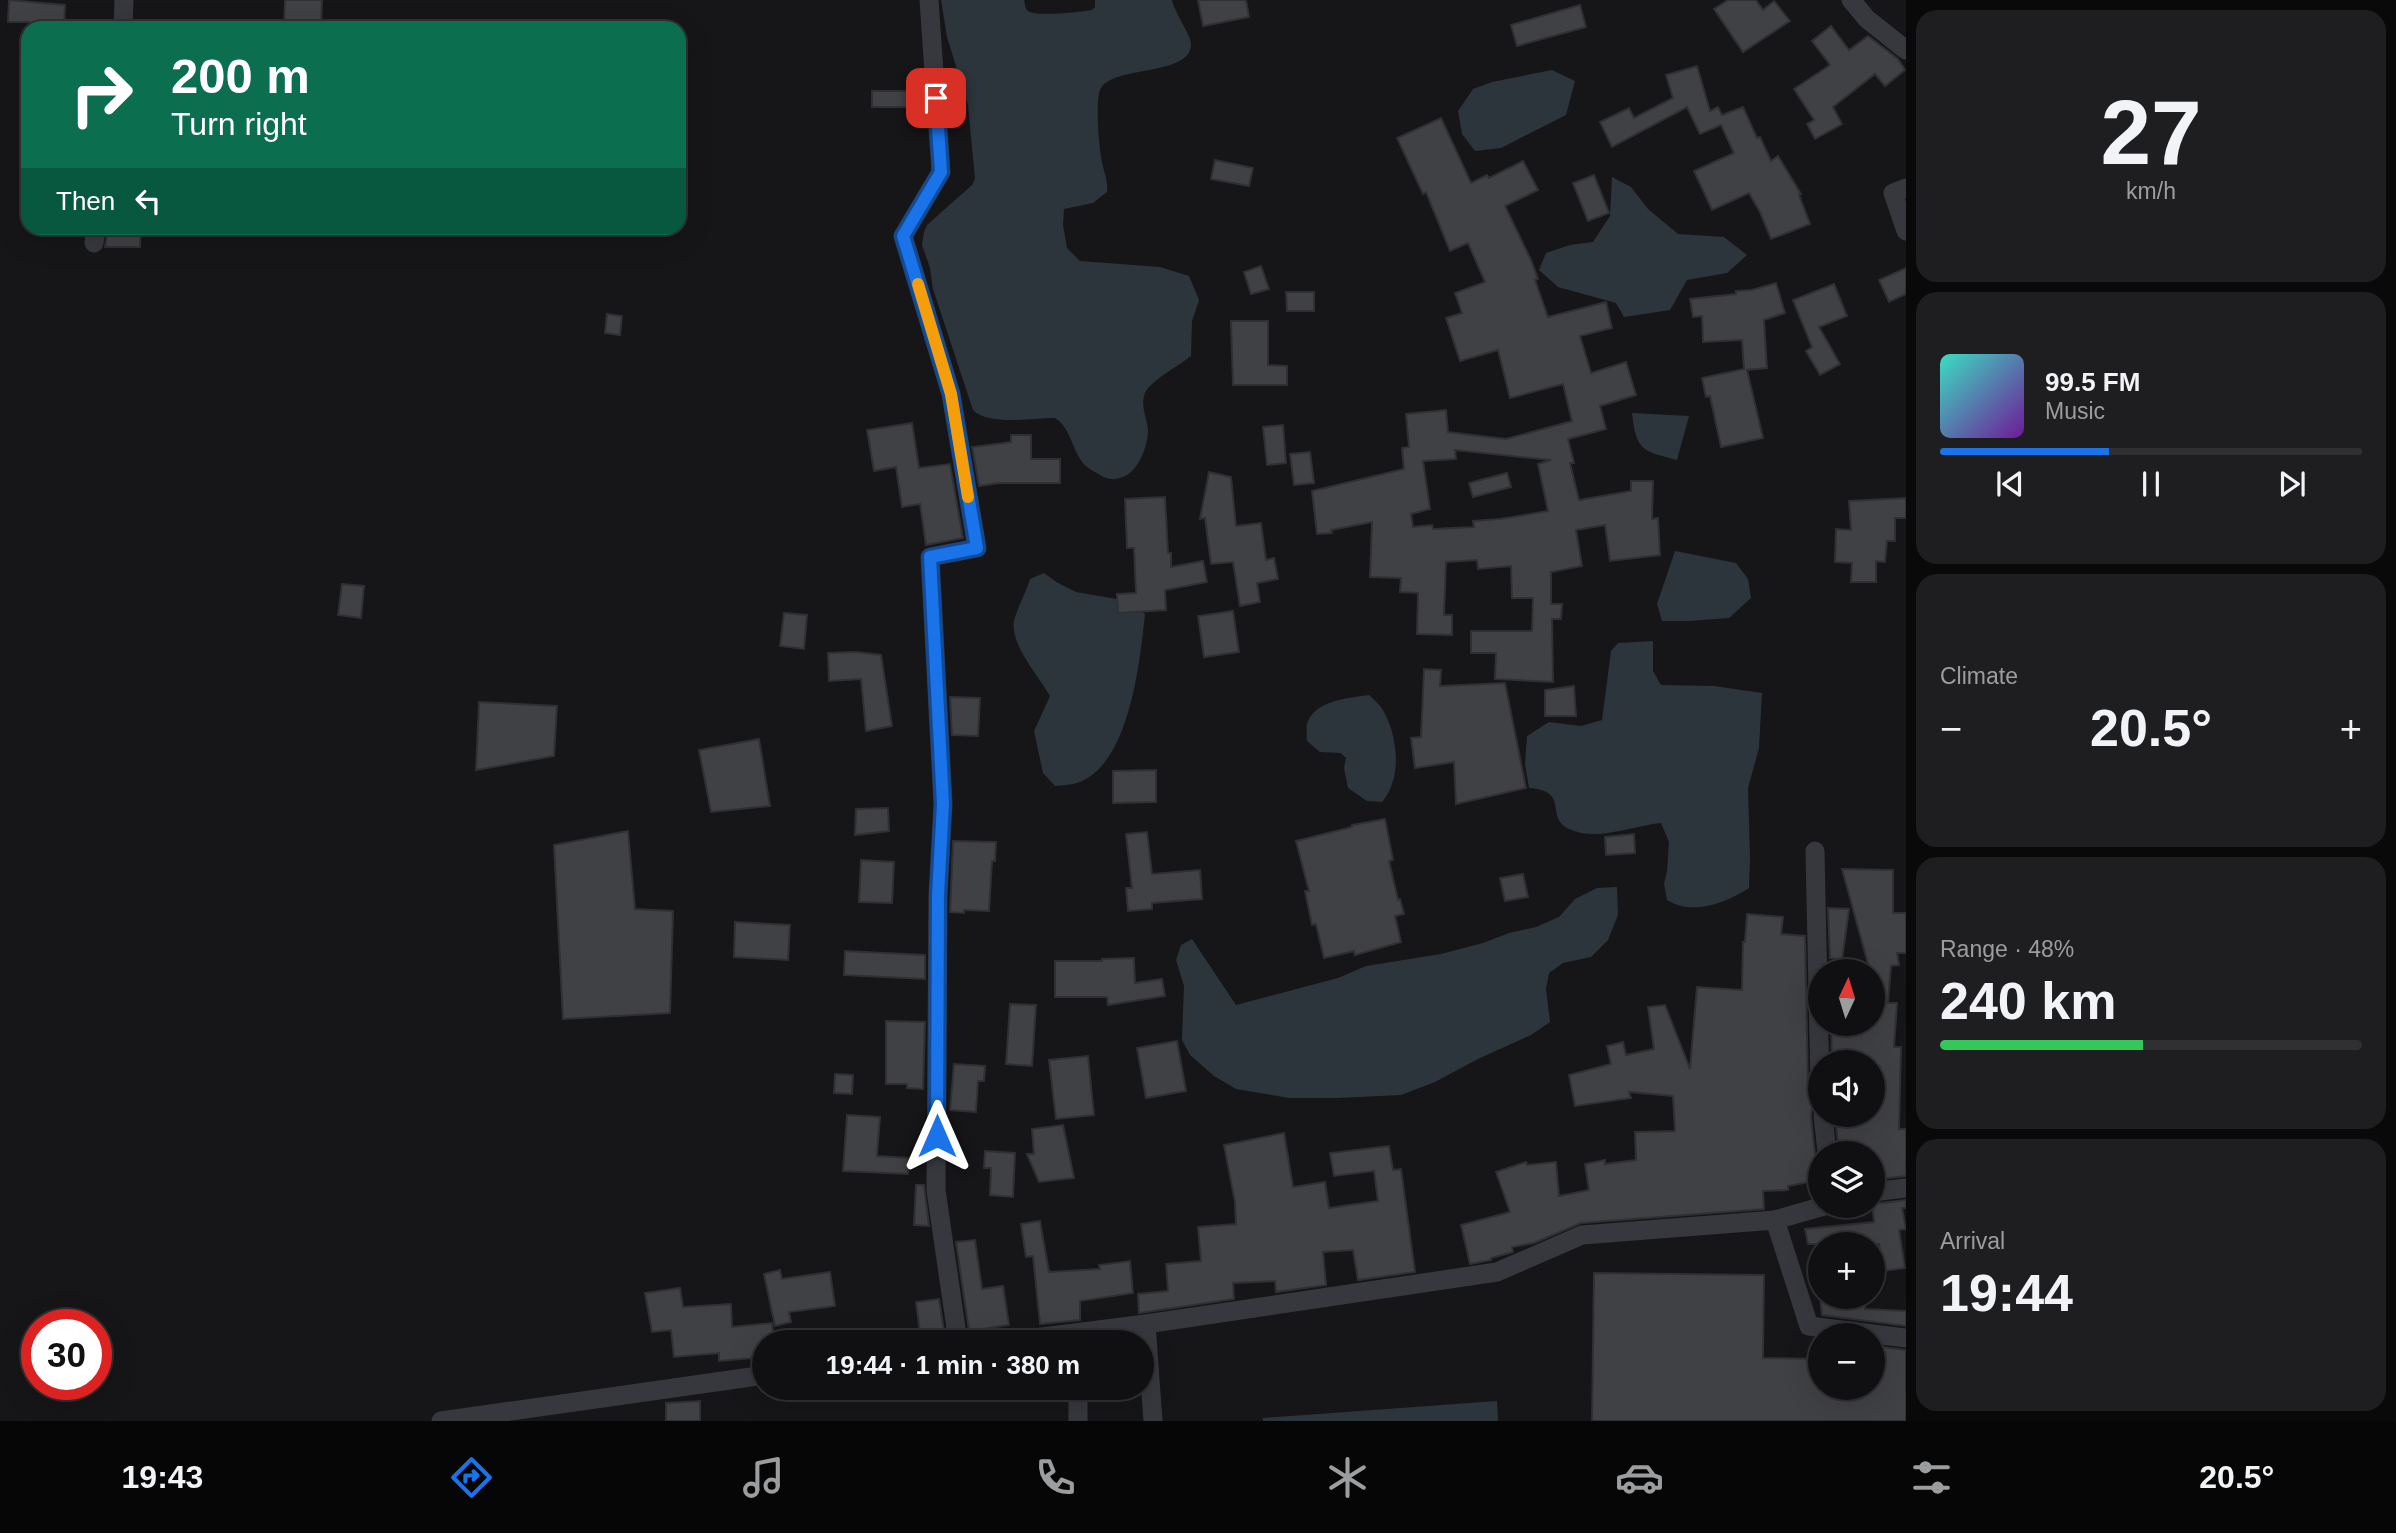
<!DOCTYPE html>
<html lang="en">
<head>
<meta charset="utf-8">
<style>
	:root { --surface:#101012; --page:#1e1e20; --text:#f1f3f6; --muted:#9c9d9f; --line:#303032; --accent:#1a73e8 }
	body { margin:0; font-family:Helvetica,sans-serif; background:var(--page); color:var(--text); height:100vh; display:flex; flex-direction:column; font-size:26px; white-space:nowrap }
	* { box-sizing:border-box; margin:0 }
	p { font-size:23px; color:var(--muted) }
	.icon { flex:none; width:38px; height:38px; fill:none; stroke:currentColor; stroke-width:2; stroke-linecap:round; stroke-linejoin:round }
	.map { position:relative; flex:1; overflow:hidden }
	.details { display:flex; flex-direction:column; gap:10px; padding:10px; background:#09090a; width:490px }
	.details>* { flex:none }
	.banner { position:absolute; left:21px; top:21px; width:665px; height:214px; border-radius:21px; box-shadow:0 7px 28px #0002,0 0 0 2px var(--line); background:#0b6e4f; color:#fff; overflow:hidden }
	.needle { width:46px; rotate:4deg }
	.tools { position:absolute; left:1808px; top:959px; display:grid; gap:14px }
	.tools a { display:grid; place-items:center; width:77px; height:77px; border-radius:50%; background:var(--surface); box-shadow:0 7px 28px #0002,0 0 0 2px var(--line); font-size:35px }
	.speed { position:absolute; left:21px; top:1309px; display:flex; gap:14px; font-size:35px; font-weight:700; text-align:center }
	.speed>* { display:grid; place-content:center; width:91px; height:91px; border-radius:50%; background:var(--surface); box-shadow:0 7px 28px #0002,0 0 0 2px var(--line); line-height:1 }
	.speed .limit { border:10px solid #d22; background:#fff; color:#111 }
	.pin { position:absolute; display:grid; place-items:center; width:60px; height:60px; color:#fff; margin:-30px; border-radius:14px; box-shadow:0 4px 10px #0006 }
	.me { position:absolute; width:77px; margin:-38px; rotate:0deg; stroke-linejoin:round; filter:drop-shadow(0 0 5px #0008) }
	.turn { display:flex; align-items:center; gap:24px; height:147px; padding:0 35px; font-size:32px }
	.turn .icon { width:91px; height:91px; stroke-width:2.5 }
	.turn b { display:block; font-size:49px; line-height:60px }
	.then { display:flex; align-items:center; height:66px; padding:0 35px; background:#0003; gap:14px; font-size:26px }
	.big { font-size:52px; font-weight:700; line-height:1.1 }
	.details .widget { flex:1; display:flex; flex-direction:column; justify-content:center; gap:10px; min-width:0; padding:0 24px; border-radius:21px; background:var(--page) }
	.details .dial { align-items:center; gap:0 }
	.dial b { font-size:91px; line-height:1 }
	.song { display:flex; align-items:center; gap:21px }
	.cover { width:84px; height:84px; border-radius:10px; background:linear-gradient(135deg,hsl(170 70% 55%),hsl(280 70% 35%)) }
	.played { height:7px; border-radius:4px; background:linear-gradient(90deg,var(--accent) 40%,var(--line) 40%) }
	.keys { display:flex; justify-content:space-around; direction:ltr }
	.heat { display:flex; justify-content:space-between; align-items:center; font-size:38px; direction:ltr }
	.charge { height:10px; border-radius:5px; background:linear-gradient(90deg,#34c759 48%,var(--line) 0) }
	.trip { position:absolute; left:752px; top:1330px; width:402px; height:70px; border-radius:35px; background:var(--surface); box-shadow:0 7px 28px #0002,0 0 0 2px var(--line); font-weight:700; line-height:70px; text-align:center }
	.dock { display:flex; height:112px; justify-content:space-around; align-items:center; background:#060607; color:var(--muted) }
	.dock .icon { width:49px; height:49px }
	.dock .active { color:var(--accent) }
	.dock b { font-size:32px; color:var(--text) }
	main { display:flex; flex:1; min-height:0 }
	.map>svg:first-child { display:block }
</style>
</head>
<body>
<main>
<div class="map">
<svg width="1906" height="1421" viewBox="0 0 1906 1421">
	<rect width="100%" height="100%" fill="#161618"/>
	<!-- water -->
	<g fill="#2c353c">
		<path d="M941,0h83c1,3 1,9 4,11 8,6 53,1 64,-1l3,-3v-7h77c3,14 19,35 19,44 1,33 -81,21 -91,46 -5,13 -1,62 3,76 2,10 5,15 4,26l-14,11 -29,6 -1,16 4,23 13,13 80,6 29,9 10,24 -7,21 -1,35c-11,9 -41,25 -46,37 -5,12 2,25 3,37 0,15 -9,40 -23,46 -8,4 -17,4 -25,-1 -4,-3 -10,-5 -14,-9 -14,-13 -15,-39 -31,-48 -21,0 -67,8 -82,-8l-40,-121 -3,-21 -8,-23 2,-13 3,-7 45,-40 3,-6 -7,-74 -21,-68z"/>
		<polygon points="1552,70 1575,81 1566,115 1501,148 1475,151 1462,134 1458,111 1473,89 1492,82"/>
		<polygon points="1612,177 1631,187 1648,209 1678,234 1724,237 1747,255 1727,273 1687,280 1670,310 1624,317 1616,303 1558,287 1539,270 1546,253 1570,245 1593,242 1610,216"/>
		<path d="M1632,413l57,3 -12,44c-34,-9 -41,-9 -45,-47z"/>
		<polygon points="1675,551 1736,563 1748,579 1751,598 1729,618 1689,621 1662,621 1657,604"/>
		<path d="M1044,573l14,10 18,9 46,8 23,14c-5,46 -15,152 -68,169 -7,2 -15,2 -22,3l-12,-13 -9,-42 16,-35c-11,-20 -40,-51 -36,-75 3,-13 12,-28 16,-42z"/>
		<path d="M1653,641v30l8,14 53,1 48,7 -3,55 -11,40 2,69 -1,31c-23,15 -57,28 -82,12l-3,-16 3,-13 2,-29 -8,-19c-30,3 -63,19 -92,6 -25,-12 2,-38 -40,-41l-4,-24 2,-28 22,-14 32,4 21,-6 9,-69 7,-8z"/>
		<path d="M1369,695c4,4 9,8 12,12 17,26 22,71 1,95l-15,-1 -19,-13 -4,-20 2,-10 -5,-5 -21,-1 -13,-11c0,-5 -1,-12 0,-17 7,-24 42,-26 62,-29z"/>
		<polygon points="1617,887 1618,915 1608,940 1591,957 1563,963 1549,973 1546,989 1550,1022 1531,1035 1478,1059 1435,1082 1401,1095 1337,1098 1289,1098 1236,1089 1214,1076 1190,1055 1182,1040 1184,986 1176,960 1181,945 1192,939 1236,1005 1338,978 1366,966 1441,954 1483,943 1509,933 1536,927 1559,917 1575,899 1597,888"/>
		<polygon points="1497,1401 1498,1421 1263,1421 1263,1418"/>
	</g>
	<!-- building -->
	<g fill="#404145" stroke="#303034" stroke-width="2" fill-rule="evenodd">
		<polygon points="9,0 65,5 64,28 29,28 29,22 8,22"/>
		<polygon points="285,0 322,0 321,28 284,28"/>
		<polygon points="1198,0 1246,0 1249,17 1203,26"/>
		<polygon points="1728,0 1756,0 1763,10 1774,1 1790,21 1743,52 1714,9"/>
		<polygon points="1580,5 1586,27 1517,46 1511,25"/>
		<polygon points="1831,26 1849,50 1868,36 1898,59 1905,70 1885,86 1875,74 1833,107 1842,124 1815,139 1807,124 1814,120 1794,89 1830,65 1812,41"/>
		<polygon points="1697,66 1710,111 1718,107 1722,115 1743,107 1757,138 1760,137 1771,161 1778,156 1801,194 1799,195 1810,224 1771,239 1760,212 1749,193 1712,210 1694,171 1734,153 1721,125 1700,134 1687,107 1612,147 1600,122 1629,108 1634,118 1673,98 1666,75"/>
		<rect x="872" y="91" width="42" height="16"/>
		<path d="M1441,118l30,65 16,-8 2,3 34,-17 15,29 -33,16 26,54 7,19 -3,1 13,37 58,-15 6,26 -32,8 11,37 35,-11 10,33 -36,11 6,23 -38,10 6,24h-4l9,37 52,-9v-10h22l-1,38 6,-1 2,37 -50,6 -5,-36 -29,5 6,36 -31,6v32h11l-1,15h-9l1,63 -58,-3 1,-26h-25v-22h61l1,-33h-21l-1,-32 -33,3 -1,-9 -31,2 -2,53h8v20l-35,-1 1,-41 -18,-1 1,-14 -31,-1 2,-55 -41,8 1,3 -15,1 -5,-43 92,-22 -2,-21 7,-1 -3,-33 40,-4 2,22 58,7 66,-18 -9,-37 -53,14 -12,-48 -38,11 -14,-43 16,-5 -7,-20 30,-11 -17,-39 -18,8 -24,-59 -3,2 -26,-56zM1455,450l96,10 -13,4 10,47 -48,8 -27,2 1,6 -41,2 -1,-4 -19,2 -2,-13 19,-5 -7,-48 33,-2z"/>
		<polygon points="1215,160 1253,168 1249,186 1211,179"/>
		<polygon points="1594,175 1609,213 1588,221 1573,183"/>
		<polygon points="108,228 141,228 140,247 105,247"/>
		<polygon points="1261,266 1269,289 1251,294 1244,272"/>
		<polygon points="1906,268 1906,294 1889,302 1879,280"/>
		<polygon points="1776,283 1785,313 1764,320 1767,368 1747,370 1763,438 1721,447 1710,396 1706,397 1702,378 1744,369 1742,340 1703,342 1702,316 1693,317 1690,299 1736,294 1736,291 1752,290"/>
		<polygon points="1834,284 1847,316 1819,327 1840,364 1820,375 1806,351 1812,347 1793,300"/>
		<polygon points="1286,292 1314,292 1314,311 1287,311"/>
		<polygon points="607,314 622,316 620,335 605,333"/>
		<polygon points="1231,321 1268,321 1268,365 1287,366 1287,385 1233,385"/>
		<polygon points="912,423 919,468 950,464 963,538 926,545 920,504 902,507 896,467 874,471 867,430"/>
		<polygon points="1283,425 1286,463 1267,465 1263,427"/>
		<polygon points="1011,435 1031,435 1031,459 1060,459 1060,483 999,483 979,486 972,447 1011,442"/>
		<polygon points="1310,452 1314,483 1294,485 1290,454"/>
		<polygon points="1209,472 1231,477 1236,526 1261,523 1266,560 1274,558 1278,579 1257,583 1260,602 1240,606 1233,562 1211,564 1205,518 1200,519"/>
		<polygon points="1507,473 1511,487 1473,497 1469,483"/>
		<polygon points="1165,497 1168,553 1171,553 1171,567 1203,561 1207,582 1165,590 1166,610 1118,613 1117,594 1136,593 1134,548 1127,548 1125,499"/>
		<polygon points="1906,498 1906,518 1895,518 1895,541 1887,541 1885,562 1876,561 1876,582 1851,582 1852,563 1835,562 1836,529 1851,530 1849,501"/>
		<polygon points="342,584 364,586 361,618 338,615"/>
		<polygon points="1233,611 1239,652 1204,657 1198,616"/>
		<polygon points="784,613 807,615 804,649 780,646"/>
		<polygon points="856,652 881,655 892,726 866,731 861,679 829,681 828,653"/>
		<polygon points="1424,669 1441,670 1440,686 1505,683 1526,788 1456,804 1454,762 1415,768 1411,738 1421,737"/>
		<polygon points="1574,686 1576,716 1545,716 1545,690"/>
		<polygon points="950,697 980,698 978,736 952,735"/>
		<polygon points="479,702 557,706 554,756 476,770"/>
		<polygon points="759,739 770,806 711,812 699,750"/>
		<polygon points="1156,770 1156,802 1113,803 1113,771"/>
		<polygon points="888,808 889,831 855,835 856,809"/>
		<polygon points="1385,819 1393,860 1389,861 1398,900 1400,899 1404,914 1395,916 1401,942 1355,955 1354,951 1324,958 1316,924 1312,925 1305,891 1309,891 1296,841 1352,827 1352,825"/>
		<polygon points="628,831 635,909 673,911 670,1013 563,1019 554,845"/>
		<polygon points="1147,832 1152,874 1200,870 1202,899 1152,903 1152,909 1128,911 1126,888 1132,888 1126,834"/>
		<polygon points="1634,834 1635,853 1606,855 1605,837"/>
		<polygon points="953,841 996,842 995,861 992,861 989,911 964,910 964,913 950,912"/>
		<polygon points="861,860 894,862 892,903 859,902"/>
		<polygon points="1842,869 1893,870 1893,913 1906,913 1906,953 1897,953 1899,965 1891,966 1888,1003 1897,1003 1894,1047 1901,1047 1899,1129 1906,1129 1906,1176 1872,1180 1872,1153 1839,1153 1835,1115 1872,1115 1872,1062 1832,1062 1831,1024 1872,1024 1872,971 1870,971"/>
		<polygon points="1523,874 1528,897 1505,901 1500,878"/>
		<polygon points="1828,908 1849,909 1842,960 1830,958"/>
		<polygon points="1747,914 1783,917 1781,934 1805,936 1808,1085 1810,1092 1818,1097 1819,1104 1812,1109 1811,1116 1815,1154 1820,1163 1820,1180 1788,1186 1788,1190 1763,1191 1764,1209 1581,1223 1534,1243 1512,1247 1513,1252 1491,1258 1491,1260 1470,1264 1461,1225 1510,1212 1496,1172 1526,1162 1527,1165 1556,1162 1559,1196 1589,1190 1585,1164 1605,1160 1605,1164 1636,1160 1635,1132 1675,1131 1673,1096 1629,1092 1631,1098 1575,1106 1569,1075 1611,1064 1607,1046 1623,1042 1626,1055 1654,1049 1648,1007 1665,1005 1690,1069 1697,987 1742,990 1743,942 1745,942"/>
		<polygon points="735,922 790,925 788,960 734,957"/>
		<polygon points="845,951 925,955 925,979 844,975"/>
		<polygon points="1134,958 1135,983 1162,979 1165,996 1108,1005 1107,997 1055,997 1055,961 1102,961 1102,959"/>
		<polygon points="1010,1004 1036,1005 1032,1066 1006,1064"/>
		<polygon points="886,1021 925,1022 923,1089 907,1088 907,1084 886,1084"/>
		<polygon points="1177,1041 1186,1091 1146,1098 1137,1048"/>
		<polygon points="1088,1056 1094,1115 1056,1119 1049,1060"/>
		<polygon points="954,1064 985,1066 984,1081 978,1081 976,1112 950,1110"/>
		<polygon points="835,1074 853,1075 852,1094 834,1093"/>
		<polygon points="847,1115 880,1117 877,1156 909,1158 908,1174 843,1171"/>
		<polygon points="1063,1125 1074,1178 1039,1182 1027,1154 1034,1154 1032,1129"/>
		<polygon points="1284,1133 1293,1187 1325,1182 1329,1208 1378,1201 1374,1171 1334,1176 1330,1153 1389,1146 1393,1170 1401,1169 1415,1272 1358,1280 1353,1250 1323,1252 1326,1285 1276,1292 1275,1281 1233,1283 1234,1299 1139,1313 1138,1294 1168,1291 1166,1264 1201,1261 1198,1227 1236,1224 1235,1202 1224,1145"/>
		<polygon points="985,1151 1015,1153 1013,1197 990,1195 991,1168 984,1168"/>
		<polygon points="916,1185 924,1185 929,1226 914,1225"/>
		<polygon points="1906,1200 1906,1208 1902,1208 1906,1229 1899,1230 1905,1268 1883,1271 1879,1244 1808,1244 1805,1229 1874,1222 1872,1204"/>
		<polygon points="1040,1221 1049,1272 1100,1269 1099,1265 1130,1261 1133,1293 1080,1301 1080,1320 1040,1324 1033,1256 1026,1257 1021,1224"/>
		<polygon points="975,1240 982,1289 1003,1286 1009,1325 969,1331 956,1242"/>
		<polygon points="780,1270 782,1279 830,1272 835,1306 789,1312 791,1322 775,1326 764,1274"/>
		<polygon points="1594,1273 1764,1275 1763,1358 1820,1359 1820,1388 1872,1388 1872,1359 1881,1359 1881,1347 1906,1350 1906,1421 1592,1421"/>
		<polygon points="680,1288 683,1307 731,1304 732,1327 772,1323 774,1342 765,1342 765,1357 719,1361 719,1353 674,1357 671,1330 652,1332 645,1293"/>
		<polygon points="1820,1297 1864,1297 1865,1309 1906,1311 1906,1326 1822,1315"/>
		<polygon points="939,1299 945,1337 921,1340 916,1302"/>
		<polygon points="700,1401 700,1421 666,1421 666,1403"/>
	</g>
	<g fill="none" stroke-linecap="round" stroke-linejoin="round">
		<!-- minor -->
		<g stroke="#37383d" stroke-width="19">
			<polyline points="929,0 941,172 903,236 951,394 977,548 930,557 943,804 938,895 936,1190 958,1342"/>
			<polyline points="1851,0 1867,19 1906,50"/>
			<polyline points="123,28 124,0"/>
			<polyline points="1906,188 1893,193 1906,231"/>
			<polyline points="94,243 96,228"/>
			<polyline points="1815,851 1820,1085"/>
			<polyline points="1823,1115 1827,1153"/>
			<polyline points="1872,1192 1906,1188"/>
			<polyline points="1775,1220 1824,1206"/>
			<polyline points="1146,1324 1153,1421"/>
			<polyline points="1002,1342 1146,1324 1497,1272 1582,1235 1775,1220 1809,1326 1906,1338"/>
			<polyline points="1078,1388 1078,1421"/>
			<polyline points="441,1421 765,1375"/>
		</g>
	</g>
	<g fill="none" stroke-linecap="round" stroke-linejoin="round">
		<!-- route casing -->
		<g stroke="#114b97" stroke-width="18">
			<polyline id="route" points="936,98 941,172 903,236 951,394 977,548 930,557 943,804 938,895 937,1136"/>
		</g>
		<!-- route -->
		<use href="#route" stroke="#1a73e8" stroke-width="12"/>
		<!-- slow -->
		<polyline stroke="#f59e0b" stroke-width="12" points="918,284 951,394 968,497"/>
	</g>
</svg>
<div class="tools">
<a><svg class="needle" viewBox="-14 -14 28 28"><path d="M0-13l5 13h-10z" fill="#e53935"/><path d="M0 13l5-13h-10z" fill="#9c9d9f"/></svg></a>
<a><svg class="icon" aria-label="sound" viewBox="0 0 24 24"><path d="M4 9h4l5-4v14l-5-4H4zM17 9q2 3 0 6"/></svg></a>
<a><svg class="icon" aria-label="layers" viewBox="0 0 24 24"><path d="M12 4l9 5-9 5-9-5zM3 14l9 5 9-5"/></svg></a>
<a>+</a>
<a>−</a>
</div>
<div class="speed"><div class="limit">30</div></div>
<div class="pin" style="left:936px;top:98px;background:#d93025"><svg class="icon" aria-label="arrive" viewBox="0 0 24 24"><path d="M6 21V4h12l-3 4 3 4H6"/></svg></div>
<svg class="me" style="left:937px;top:1136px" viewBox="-20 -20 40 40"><path d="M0-17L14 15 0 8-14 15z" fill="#1a73e8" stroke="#fff" stroke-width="4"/></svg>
<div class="trip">19:44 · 1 min · 380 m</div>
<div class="banner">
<div class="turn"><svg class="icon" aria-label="right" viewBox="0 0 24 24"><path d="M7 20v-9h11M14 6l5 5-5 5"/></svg><div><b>200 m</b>Turn right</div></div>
<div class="then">Then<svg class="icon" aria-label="left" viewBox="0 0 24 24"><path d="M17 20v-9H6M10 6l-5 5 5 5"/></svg></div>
</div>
</div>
<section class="details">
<div class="widget dial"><b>27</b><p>km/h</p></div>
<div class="widget">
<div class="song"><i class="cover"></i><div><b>99.5 FM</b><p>Music</p></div></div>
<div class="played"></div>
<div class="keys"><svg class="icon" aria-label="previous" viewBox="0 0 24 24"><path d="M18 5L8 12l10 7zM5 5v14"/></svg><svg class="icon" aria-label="pause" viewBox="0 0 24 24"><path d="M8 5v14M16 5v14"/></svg><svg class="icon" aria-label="next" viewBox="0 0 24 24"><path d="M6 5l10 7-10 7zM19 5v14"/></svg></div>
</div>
<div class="widget"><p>Climate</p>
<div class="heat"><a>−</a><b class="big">20.5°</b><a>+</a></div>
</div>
<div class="widget"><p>Range · 48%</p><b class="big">240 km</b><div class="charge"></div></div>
<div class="widget"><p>Arrival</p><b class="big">19:44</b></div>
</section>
</main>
<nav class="dock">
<b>19:43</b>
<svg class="icon active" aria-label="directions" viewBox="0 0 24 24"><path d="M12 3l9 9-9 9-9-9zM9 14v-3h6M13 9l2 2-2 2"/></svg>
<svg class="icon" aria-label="music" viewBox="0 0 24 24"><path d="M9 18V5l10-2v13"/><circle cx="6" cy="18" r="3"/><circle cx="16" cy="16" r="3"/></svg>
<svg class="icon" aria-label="phone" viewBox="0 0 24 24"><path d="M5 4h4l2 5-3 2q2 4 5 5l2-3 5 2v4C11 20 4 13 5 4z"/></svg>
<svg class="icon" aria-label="climate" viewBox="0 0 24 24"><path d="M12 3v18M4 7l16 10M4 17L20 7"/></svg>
<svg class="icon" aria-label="car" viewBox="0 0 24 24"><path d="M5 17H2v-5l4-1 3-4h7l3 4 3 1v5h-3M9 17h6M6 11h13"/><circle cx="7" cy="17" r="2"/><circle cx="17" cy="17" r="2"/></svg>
<svg class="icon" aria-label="filters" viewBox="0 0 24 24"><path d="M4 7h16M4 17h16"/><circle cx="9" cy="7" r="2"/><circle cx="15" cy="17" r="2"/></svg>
<b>20.5°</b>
</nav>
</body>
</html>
